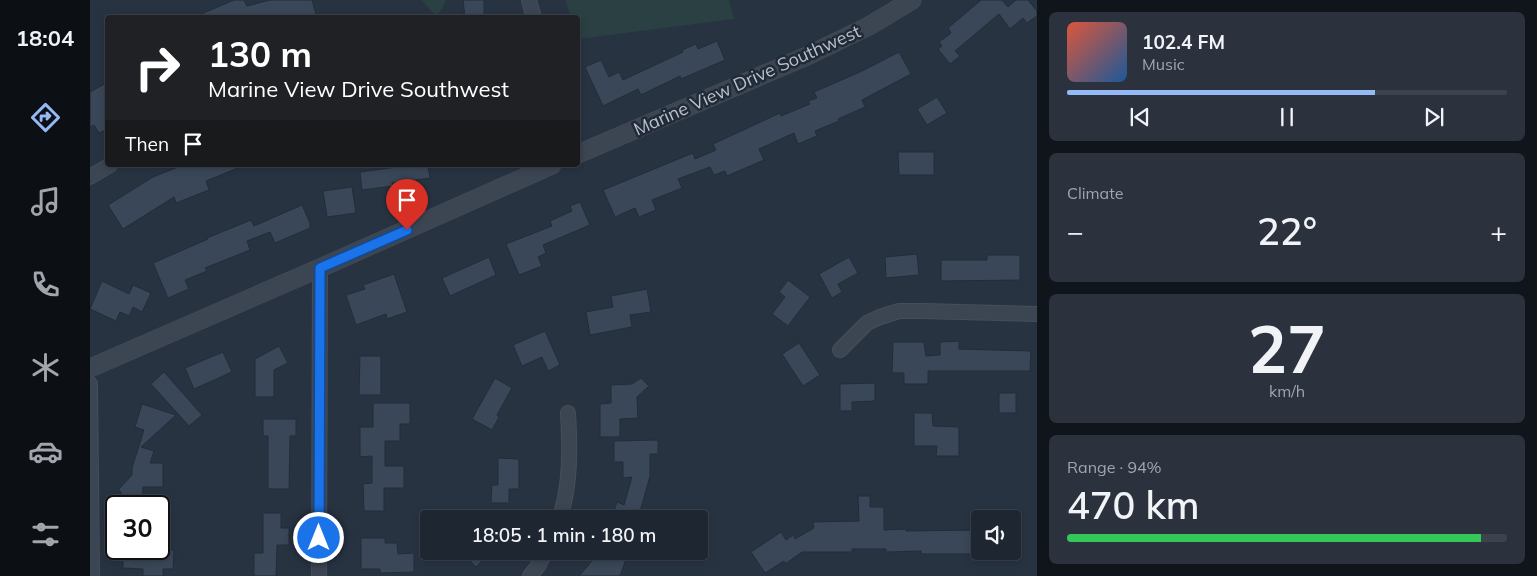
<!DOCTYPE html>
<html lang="en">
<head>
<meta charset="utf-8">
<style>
	:root { --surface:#1e2632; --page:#2b323e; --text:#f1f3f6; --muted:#a1a5ac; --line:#3c434d; --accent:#95b9f5 }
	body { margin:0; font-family:Mulish,sans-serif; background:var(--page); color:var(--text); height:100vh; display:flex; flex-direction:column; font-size:19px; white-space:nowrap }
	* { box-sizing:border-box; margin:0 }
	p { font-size:16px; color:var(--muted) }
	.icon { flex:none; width:28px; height:28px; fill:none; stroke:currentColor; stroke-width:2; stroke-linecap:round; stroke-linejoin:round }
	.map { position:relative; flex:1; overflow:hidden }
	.panel { display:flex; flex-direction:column; gap:12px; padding:12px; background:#10151c; width:500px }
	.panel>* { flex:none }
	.guide { position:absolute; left:15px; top:15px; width:475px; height:152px; border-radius:5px; box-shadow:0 2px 8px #0003,0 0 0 1px var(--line); background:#202124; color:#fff; overflow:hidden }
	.tools { position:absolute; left:881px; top:510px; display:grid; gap:10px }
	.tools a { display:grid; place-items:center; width:50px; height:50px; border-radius:5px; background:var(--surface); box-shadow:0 2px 8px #0003,0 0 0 1px var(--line); font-size:25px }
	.speed { position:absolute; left:15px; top:495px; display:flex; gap:10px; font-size:25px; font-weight:700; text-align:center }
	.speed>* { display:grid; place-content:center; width:65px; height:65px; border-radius:50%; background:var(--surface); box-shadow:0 2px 8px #0003,0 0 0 1px var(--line); line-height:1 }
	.speed .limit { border:2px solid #111; border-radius:8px; background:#fff; color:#111 }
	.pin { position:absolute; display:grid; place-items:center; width:42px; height:42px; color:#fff; margin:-51px -21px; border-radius:50% 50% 50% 0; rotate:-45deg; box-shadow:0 0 5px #0007 }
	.pin .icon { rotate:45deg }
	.me { position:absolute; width:55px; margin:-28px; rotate:0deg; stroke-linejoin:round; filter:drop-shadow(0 0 4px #0008) }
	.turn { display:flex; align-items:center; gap:18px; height:105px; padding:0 20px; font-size:22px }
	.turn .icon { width:65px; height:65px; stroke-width:2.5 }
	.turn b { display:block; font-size:35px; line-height:42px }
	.then { display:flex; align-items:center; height:48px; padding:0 20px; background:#0003; gap:10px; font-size:19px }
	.big { font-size:38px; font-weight:600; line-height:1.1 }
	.panel .widget { flex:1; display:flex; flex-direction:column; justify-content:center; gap:8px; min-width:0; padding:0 18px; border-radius:8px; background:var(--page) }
	.panel .dial { align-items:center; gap:0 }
	.dial b { font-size:65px; line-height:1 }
	.song { display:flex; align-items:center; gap:15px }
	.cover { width:60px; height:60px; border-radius:8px; background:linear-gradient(135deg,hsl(10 70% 55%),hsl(210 70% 35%)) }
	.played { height:5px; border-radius:2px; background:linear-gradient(90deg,var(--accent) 70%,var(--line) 70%) }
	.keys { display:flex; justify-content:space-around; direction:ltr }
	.heat { display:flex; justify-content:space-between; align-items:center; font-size:28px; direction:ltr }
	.charge { height:8px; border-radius:4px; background:linear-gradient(90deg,#34c759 94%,var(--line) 0) }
	.trip { position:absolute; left:330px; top:510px; width:288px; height:50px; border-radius:5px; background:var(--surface); box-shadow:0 2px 8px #0003,0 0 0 1px var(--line); font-weight:600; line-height:50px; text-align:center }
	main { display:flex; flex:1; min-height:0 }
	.menu { display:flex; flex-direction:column; width:90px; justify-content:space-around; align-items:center; background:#0c0f14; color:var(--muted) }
	.menu .icon { width:35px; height:35px }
	.menu .current { color:var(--accent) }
	.menu b { font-size:22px; color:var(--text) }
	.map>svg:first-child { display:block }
</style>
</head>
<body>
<main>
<nav class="menu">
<b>18:04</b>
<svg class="icon current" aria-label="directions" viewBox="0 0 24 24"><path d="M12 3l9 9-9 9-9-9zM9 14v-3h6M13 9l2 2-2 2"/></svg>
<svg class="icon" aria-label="music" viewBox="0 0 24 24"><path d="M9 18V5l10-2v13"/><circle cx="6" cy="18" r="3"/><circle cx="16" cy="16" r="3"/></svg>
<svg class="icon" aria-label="phone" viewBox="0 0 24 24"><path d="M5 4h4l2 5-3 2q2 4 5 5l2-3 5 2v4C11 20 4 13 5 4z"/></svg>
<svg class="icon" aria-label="climate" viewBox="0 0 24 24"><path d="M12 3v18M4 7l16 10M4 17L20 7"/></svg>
<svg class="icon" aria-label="car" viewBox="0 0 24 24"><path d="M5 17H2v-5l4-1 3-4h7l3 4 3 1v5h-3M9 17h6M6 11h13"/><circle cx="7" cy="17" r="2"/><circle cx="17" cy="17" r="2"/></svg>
<svg class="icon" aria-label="filters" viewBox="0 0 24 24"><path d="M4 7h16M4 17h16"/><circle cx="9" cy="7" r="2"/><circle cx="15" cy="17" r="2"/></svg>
</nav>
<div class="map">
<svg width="947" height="576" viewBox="0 0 947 576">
	<rect width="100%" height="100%" fill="#283342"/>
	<!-- green -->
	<g fill="#2a4043">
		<polygon points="331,0 356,0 353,7 346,16"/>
		<polygon points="475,0 639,0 644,19 488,39 488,18 481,17"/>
	</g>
	<!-- building -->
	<g fill="#3a4758" stroke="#232c39">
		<polygon points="144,0 154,0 157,6 180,0 222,0 227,18 102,18"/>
		<polygon points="373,0 394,0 394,18 375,18"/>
		<polygon points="891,0 912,0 918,7 926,0 938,0 947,11 947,16 937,23 933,18 920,29 909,14 865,51 870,56 860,64 848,49 852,46 849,42 861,33 858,28"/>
		<polygon points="627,41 635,60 591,79 590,76 551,95 548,89 513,106 495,67 511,60 519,77 529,72 533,80 593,52 592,50 606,44 608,49"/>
		<polygon points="809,52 821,74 772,100 775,107 748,119 749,121 725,131 727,136 708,144 704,133 669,149 674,160 637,176 635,171 624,175 620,167 588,179 592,188 562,200 566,210 549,217 545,208 525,217 513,190 603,153 605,159 626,150 623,144 690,113 691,116 720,104 718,101 727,98 724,92 772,71"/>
		<polygon points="18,82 18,129 9,133 4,125 0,127 0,92"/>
		<polygon points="847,97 857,113 837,125 827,109"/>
		<polygon points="808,152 844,152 844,175 809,175"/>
		<polygon points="93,165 155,165 116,181 119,190 86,203 84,197 33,229 18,205 63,177"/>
		<polygon points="306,165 338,165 340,178 302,183 303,186 272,190 270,172 307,167"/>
		<polygon points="262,187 266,213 237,217 233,191"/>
		<polygon points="490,202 500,225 453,245 456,253 448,257 452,266 429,275 416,244 462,226 460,221 482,211 480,206"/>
		<polygon points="212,205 220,223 220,228 185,243 180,232 157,241 160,250 115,268 117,271 95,280 99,289 78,298 63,263 118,239 117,238 161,220 164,226"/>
		<polygon points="827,254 829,275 796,278 795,257"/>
		<polygon points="897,255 930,255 930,280 851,281 851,260 897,260"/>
		<polygon points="399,257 406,275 360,296 352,278"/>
		<polygon points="759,257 768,273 748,284 752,292 742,298 729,274"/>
		<polygon points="304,274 317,312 297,319 296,314 266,325 256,295 275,289 273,285"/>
		<polygon points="698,280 720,297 698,326 682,314 695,297 689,292"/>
		<polygon points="12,281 39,294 43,285 61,293 52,312 43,307 39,316 30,312 26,321 0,309"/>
		<polygon points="557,289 561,312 540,315 542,327 500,335 496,312 523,307 521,296"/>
		<polygon points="455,331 470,365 458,371 452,357 432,366 423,345"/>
		<polygon points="869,341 869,349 941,351 940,371 838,371 838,384 814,384 814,373 802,373 803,342 834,342 836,356 850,355 850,342"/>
		<polygon points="709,343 730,375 713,386 692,354"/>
		<polygon points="189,346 198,363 184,370 184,397 165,397 165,359"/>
		<polygon points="133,352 142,372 104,389 95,368"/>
		<polygon points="270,356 291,356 291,395 269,395"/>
		<polygon points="74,372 112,415 99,426 61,384"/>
		<polygon points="405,378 422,388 407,415 409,417 402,430 382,419"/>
		<polygon points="551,378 559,386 547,397 548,418 530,419 530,437 510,437 510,404 521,403 521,385 542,384"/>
		<polygon points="785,383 785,401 762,402 762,411 750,411 750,384"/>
		<rect x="909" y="393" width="17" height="20"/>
		<polygon points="283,403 320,403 320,424 310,424 310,441 295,441 295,466 314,466 314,488 294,488 294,511 274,511 273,484 282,483 282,456 270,457 270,427 283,427"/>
		<polygon points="52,404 86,415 51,447 64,451 60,463 73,463 73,487 53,487 52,506 30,506 31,492 28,490 42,475 42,468 54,430 45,427"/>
		<polygon points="824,413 842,413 843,426 869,427 869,456 846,456 847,446 824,446"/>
		<polygon points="173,419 206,419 206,436 200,436 199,489 178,489 178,436 173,436"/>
		<polygon points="568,440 568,454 560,454 560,476 548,519 521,519 527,502 534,505 542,477 533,478 533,462 524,462 524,441"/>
		<polygon points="408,458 429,459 429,489 419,489 419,503 401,503 402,485 408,485"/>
		<polygon points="768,496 780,496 780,507 794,507 794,530 816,529 816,531 890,530 890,554 831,554 831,551 796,552 796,549 762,549 762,552 712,552 695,564 694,561 675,573 661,552 691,532 696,540 703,535 705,539 724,528 723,522 769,521"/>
		<polygon points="173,513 191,513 191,528 199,528 199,545 187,545 186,576 164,576 164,553 173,553"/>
		<polygon points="271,538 295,538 295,543 307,543 308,554 324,553 324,572 290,573 290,569 271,569"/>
		<polygon points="33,549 84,550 83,569 73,569 73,576 53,576 53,569 33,568"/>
		<polygon points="370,551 402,551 386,567"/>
		<polygon points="509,551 539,551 530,576 489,576 507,555"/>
	</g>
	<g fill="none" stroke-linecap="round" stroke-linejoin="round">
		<!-- minor casing -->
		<g stroke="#464e5b" stroke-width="16">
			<g id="minor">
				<polyline points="439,0 444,18"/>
				<polyline points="0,177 20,165"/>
				<polyline points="750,350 777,323 790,317 809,311 833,311 947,314"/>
				<polyline points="0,384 2,576"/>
				<path d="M469,519c12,-31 11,-73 9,-106"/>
				<polyline points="229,576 230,268"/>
				<polyline points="440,576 448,566 456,551"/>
			</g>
		</g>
		<!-- tertiary casing -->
		<g stroke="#464e5b" stroke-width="19">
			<g id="tertiary">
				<polyline points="488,154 717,56 779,26 822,0"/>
				<polyline points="0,368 230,268 462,165"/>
			</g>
		</g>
		<!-- minor -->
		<use href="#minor" stroke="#3c4552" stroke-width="14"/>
		<!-- tertiary -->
		<use href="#tertiary" stroke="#3c4552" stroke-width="18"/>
	</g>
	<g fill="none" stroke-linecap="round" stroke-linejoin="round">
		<!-- route casing -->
		<g stroke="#114b97" stroke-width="12">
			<polyline id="route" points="229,538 230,268 317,230"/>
		</g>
		<!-- route -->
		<use href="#route" stroke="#1a73e8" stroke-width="9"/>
	</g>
	<g text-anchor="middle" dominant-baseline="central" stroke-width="5" stroke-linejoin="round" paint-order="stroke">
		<!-- street labels -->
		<g font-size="18" fill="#b9c0cc" stroke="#212a37">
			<text transform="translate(657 80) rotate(-24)">Marine View Drive Southwest</text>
		</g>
	</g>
</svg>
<div class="tools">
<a><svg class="icon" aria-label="sound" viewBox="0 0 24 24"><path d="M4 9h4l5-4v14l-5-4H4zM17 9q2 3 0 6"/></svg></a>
</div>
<div class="speed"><div class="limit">30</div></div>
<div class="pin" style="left:317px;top:230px;background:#d93025"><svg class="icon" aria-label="arrive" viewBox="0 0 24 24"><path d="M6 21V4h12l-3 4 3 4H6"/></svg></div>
<svg class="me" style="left:229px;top:538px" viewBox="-20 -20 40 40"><circle r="17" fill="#1a73e8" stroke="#fff" stroke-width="3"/><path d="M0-11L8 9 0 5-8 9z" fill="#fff"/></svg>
<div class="trip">18:05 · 1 min · 180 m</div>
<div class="guide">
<div class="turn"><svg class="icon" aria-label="right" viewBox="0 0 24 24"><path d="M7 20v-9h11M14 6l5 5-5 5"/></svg><div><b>130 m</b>Marine View Drive Southwest</div></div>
<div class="then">Then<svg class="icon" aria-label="arrive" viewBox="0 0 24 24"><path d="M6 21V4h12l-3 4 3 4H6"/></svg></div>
</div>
</div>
<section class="panel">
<div class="widget">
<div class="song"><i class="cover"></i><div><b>102.4 FM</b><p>Music</p></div></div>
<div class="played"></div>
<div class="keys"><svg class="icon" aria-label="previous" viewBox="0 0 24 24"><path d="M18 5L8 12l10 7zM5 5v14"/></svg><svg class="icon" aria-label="pause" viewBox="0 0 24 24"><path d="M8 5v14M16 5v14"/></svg><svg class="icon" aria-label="next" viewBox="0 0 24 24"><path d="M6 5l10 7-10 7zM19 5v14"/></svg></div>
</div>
<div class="widget"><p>Climate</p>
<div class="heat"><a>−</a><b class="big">22°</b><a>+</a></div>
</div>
<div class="widget dial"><b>27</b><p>km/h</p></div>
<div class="widget"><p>Range · 94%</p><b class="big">470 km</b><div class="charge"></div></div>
</section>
</main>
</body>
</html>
